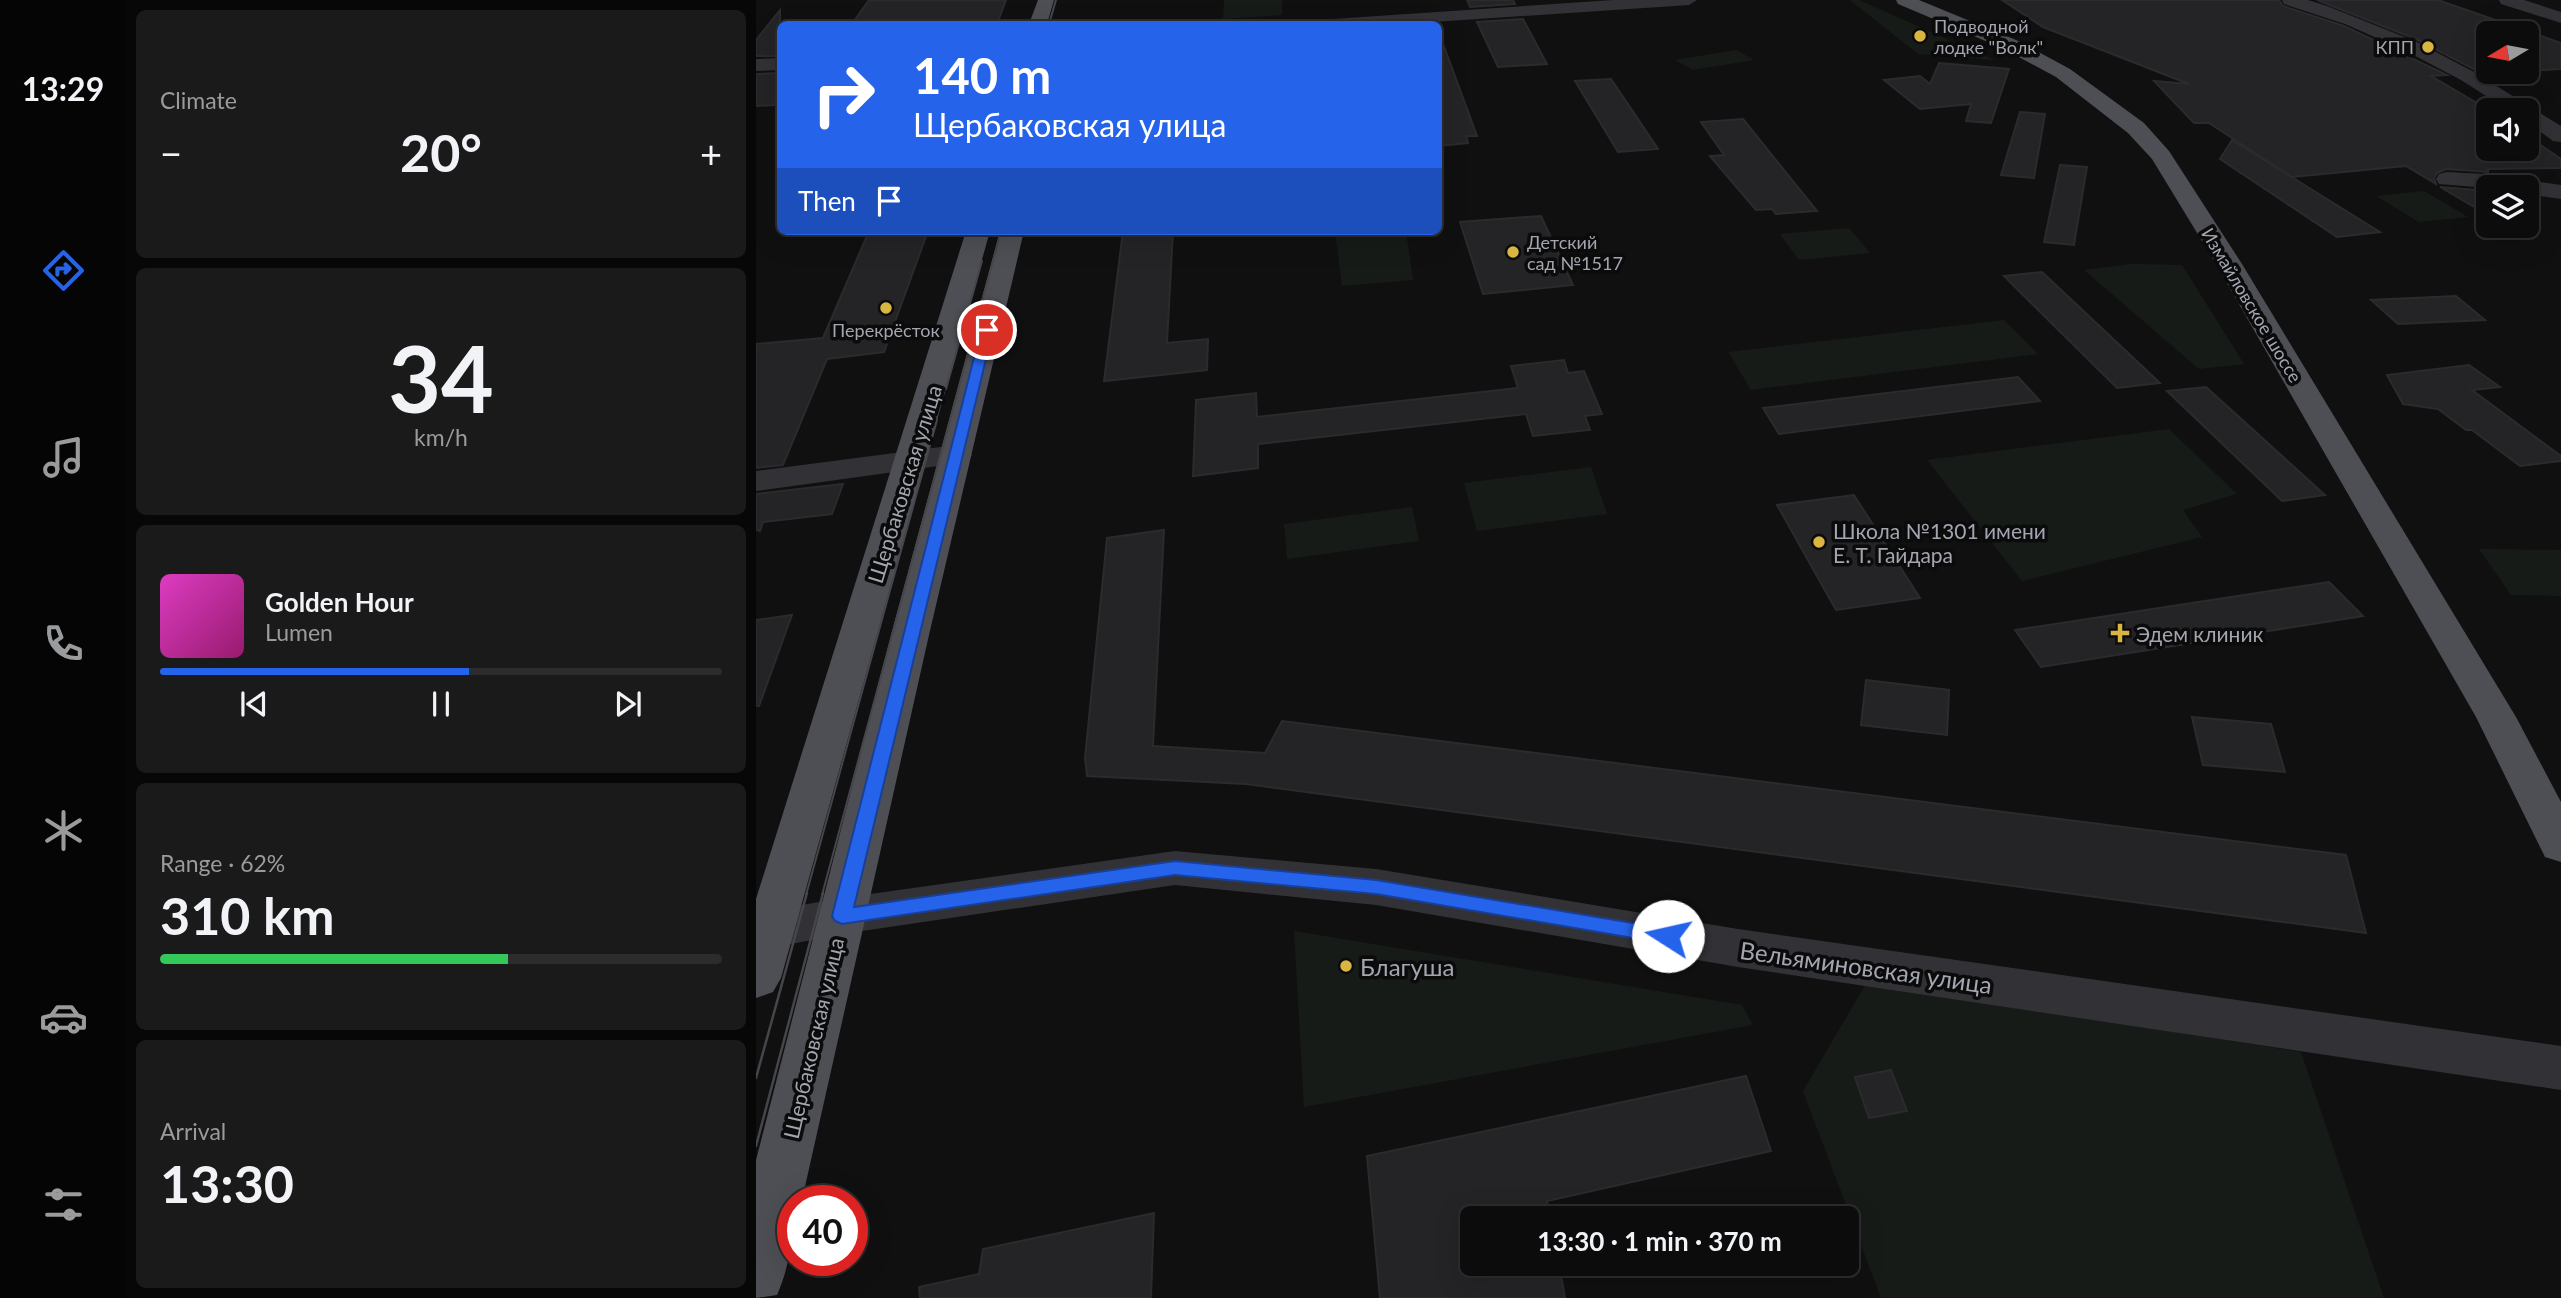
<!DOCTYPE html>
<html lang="en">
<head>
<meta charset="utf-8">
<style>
	:root { --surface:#0c0c0d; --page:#1a1a1b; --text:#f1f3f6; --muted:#9a9b9d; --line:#2c2c2e; --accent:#2563eb }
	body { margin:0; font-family:Lato,sans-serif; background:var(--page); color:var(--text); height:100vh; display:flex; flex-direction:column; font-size:26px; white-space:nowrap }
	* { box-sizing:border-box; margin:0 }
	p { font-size:23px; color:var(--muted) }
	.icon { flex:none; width:38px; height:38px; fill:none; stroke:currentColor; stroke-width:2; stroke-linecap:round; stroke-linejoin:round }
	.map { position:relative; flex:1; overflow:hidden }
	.details { display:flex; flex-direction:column; gap:10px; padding:10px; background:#070707; width:630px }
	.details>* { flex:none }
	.guide { position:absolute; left:21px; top:21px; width:665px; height:214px; border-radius:10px; box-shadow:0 7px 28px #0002,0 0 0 2px var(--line); background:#2563eb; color:#fff; overflow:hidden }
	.needle { width:46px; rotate:260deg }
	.controls { position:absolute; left:1720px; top:21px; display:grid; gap:14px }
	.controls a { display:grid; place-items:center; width:63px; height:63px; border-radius:10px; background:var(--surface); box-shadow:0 7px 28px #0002,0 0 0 2px var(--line); font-size:35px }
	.speed { position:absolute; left:21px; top:1185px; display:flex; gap:14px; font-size:35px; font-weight:700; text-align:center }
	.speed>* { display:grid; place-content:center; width:91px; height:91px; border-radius:50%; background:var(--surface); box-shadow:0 7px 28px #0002,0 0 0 2px var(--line); line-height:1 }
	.speed .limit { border:10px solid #d22; background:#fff; color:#111 }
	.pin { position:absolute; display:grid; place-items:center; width:60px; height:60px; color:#fff; margin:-30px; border:4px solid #fff; border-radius:50%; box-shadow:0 2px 7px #0007 }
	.me { position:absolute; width:77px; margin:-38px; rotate:280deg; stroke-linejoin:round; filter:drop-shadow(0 0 5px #0008) }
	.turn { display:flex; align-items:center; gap:24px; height:147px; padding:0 21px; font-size:32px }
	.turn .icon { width:91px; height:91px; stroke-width:2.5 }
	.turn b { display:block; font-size:49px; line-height:60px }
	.then { display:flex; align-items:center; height:66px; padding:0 21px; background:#0003; gap:14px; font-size:26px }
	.big { font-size:52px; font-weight:700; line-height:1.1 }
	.details .widget { flex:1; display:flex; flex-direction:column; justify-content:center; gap:10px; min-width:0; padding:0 24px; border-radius:10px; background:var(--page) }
	.details .dial { align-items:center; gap:0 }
	.dial b { font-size:91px; line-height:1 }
	.song { display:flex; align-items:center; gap:21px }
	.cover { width:84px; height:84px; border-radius:10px; background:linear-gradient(135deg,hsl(310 70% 55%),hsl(320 70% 35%)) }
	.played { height:7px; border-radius:4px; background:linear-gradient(90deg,var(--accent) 55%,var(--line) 55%) }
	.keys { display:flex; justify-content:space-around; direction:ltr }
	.heat { display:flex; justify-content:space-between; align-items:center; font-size:38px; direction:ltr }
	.charge { height:10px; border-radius:5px; background:linear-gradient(90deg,#34c759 62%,var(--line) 0) }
	.trip { position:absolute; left:704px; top:1206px; width:399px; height:70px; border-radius:10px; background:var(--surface); box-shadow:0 7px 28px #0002,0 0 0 2px var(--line); font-weight:700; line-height:70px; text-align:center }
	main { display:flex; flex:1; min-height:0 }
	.tabs { display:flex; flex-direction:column; width:126px; justify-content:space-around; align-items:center; background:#050505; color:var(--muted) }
	.tabs .icon { width:49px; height:49px }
	.tabs .on { color:var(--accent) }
	.tabs b { font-size:32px; color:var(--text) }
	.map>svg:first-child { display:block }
</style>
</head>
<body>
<main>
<nav class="tabs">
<b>13:29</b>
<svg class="icon on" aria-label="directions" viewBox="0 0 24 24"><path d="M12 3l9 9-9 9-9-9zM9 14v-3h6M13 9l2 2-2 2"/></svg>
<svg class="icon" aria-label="music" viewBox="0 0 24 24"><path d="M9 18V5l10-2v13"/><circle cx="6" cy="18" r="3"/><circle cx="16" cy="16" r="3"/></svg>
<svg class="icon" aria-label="phone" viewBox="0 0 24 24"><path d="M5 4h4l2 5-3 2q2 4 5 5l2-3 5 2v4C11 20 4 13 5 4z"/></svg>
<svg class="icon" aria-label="climate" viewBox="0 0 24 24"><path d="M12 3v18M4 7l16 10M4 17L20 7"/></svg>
<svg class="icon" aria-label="car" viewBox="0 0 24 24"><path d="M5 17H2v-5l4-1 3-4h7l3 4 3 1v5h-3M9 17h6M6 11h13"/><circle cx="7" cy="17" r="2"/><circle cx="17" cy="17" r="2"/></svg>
<svg class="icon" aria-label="filters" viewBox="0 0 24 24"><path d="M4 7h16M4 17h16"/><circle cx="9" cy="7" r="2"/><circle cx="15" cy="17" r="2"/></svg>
</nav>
<section class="details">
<div class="widget"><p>Climate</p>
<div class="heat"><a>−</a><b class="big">20°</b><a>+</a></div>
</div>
<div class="widget dial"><b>34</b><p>km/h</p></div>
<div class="widget">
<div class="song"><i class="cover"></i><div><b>Golden Hour</b><p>Lumen</p></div></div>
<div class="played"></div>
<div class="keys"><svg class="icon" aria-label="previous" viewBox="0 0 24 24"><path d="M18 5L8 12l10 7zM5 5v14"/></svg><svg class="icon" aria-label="pause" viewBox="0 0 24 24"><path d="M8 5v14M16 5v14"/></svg><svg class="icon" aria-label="next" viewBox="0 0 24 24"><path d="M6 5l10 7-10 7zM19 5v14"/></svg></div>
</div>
<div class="widget"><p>Range · 62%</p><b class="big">310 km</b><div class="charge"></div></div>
<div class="widget"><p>Arrival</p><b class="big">13:30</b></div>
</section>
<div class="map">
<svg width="1805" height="1298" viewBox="0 0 1805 1298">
	<rect width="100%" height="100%" fill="#101011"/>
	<!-- green -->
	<g fill="#171b18">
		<polygon points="468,0 526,0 526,15 467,19"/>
		<polygon points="1094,0 1103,0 1238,60 1162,54"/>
		<polygon points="980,50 998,60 937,70 919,60"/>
		<polygon points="1668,191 1712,217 1663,222 1620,196"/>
		<polygon points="1093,228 1114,253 1043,260 1024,234"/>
		<polygon points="579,231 650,231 657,280 586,286"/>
		<polygon points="1376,264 1426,265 1488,364 1443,369 1328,270"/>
		<polygon points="1248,320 1282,354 995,390 972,352"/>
		<polygon points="1413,429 1481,494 1427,510 1446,537 1266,581 1171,460"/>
		<polygon points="835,467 851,514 721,531 708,483"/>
		<polygon points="656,507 663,541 531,559 528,524"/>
		<polygon points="1723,549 1805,550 1805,596 1755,595"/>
		<polygon points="538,931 986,1005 997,1025 548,1107"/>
		<polygon points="1111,982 1545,1052 1628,1298 1125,1298 1047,1091"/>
	</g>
	<!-- building -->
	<g fill="#242325" stroke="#2b2a2d" stroke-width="2">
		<polygon points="113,0 250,0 241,24 176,24 178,21 96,24"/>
		<polygon points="711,0 757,0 759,4 714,7"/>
		<polygon points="1246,0 1523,0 1527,6 1588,26 1691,75 1675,76 1733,110 1732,149 1771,149 1771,136 1805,159 1805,168 1732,169 1732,172 1690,169 1681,173 1678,178 1680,184 1650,166 1536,177 1453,123 1438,123 1398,81 1433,84 1287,27"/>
		<polygon points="1561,0 1682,0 1805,43 1805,69 1771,71 1771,33 1732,33 1732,72 1757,72 1725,73 1662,40"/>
		<polygon points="24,10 24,56 0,56 0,40"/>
		<polygon points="767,19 791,64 742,67 721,22"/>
		<polygon points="685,38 721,136 710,136 712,143 682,146 682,39"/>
		<polygon points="1183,63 1253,69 1235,123 1210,121 1215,104 1164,109 1128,80 1164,76 1174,84"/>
		<polygon points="24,73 24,96 18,105 0,106 0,74"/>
		<polygon points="855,79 878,113 902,149 862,152 819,81"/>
		<polygon points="1264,112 1289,114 1278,178 1245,175"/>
		<polygon points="987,119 1061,211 1020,214 1016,209 1000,210 954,156 968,155 945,122"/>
		<polygon points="1476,140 1624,232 1581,237 1464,159"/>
		<polygon points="1304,165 1331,167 1318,245 1288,242"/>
		<polygon points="1684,187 1732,191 1732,215"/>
		<polygon points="785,216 817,285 727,294 704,222"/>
		<polygon points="113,231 172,231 128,352 71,359 27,465 0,468 0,344 67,338"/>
		<polygon points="367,231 417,231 411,343 452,339 451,370 348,381"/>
		<polygon points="1286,272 1404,383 1361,388 1248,276"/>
		<polygon points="1700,296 1729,320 1642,324 1615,300"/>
		<polygon points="808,360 812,373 828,371 846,414 829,416 834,430 777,436 770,414 502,444 502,468 437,476 440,400 500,393 501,417 762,388 755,366"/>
		<polygon points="1713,365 1744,387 1716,390 1805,456 1805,461 1764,466 1716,430 1710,430 1682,409 1647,404 1631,375"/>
		<polygon points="1262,377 1284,401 1023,434 1007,408"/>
		<polygon points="1450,387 1569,495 1526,501 1411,391"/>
		<polygon points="87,484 76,514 7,522 4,531 0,530 0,494"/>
		<polygon points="1098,495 1164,598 1080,610 1021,505"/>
		<polygon points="408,530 397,746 509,753 526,721 1590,855 1610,933 490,784 331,776 329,758 351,538"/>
		<polygon points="1573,582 1607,616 1285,667 1259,630"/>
		<polygon points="36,615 3,706 0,706 0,620"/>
		<polygon points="1110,680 1193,690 1191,735 1105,725"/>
		<polygon points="1436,717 1515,724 1529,772 1447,765"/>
		<polygon points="1135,1070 1151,1111 1113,1118 1099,1077"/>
		<polygon points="990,1076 1015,1151 791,1201 794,1218 716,1218 716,1264 803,1264 809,1298 624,1298 611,1156"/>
		<polygon points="398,1213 395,1298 164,1298 163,1287 223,1274 227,1249"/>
	</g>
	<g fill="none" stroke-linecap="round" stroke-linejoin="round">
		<!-- minor -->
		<g fill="#323236" fill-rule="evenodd">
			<polygon points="857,0 941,0 933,5 648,24 568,24 577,19"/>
			<polygon points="1526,0 1552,0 1571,6 1661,42 1718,72 1805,126 1805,142 1797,141 1771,122 1771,110 1752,110 1705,80 1648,50 1589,24 1528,4"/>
			<polygon points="1743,0 1768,0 1805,12 1805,23 1745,4"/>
			<polygon points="24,58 24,70 0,71 0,59"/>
			<polygon points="1691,172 1729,174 1805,185 1805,199 1771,194 1771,187 1732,188 1683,184 1680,179 1683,174"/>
			<polygon points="200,445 211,448 216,455 211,462 0,491 0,471"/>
			<polygon points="419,851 620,869 982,929 1805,1046 1805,1090 982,967 620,905 419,885 86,934 0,951 0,913 86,898"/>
		</g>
		<!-- major -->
		<g fill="#4e4f54" fill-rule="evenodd">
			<polygon points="282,0 298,0 291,24 273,24"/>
			<polygon points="1140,0 1163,0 1260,40 1314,69 1388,123 1413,151 1486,264 1760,717 1805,802 1805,862 1789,857 1720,717 1460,264 1396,159 1372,133 1300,77 1246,48 1142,4"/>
			<polygon points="210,231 234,231 25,978 17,992 0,998 0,899"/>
			<path d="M244,231h24l-95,404 -127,565h-9c0,35 -2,63 -16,95l-21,3v-138l135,-525z"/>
		</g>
		<!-- tram-far1 -->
		<g stroke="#45464b" stroke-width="2">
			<polyline points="293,24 300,0"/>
			<polyline points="190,389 226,261"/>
			<polyline points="50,895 181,420"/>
			<polyline points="66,895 245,231"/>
		</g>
		<!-- tram -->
		<g stroke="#45464b" stroke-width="2.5">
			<polyline points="0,1078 51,893"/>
			<polyline points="0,1146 67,893"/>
		</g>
	</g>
	<!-- route -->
	<polygon fill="#2563eb" stroke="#184099" stroke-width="2" points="231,327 237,330 98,907 419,861 620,880 912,929 919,931 922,936 919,942 912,944 620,894 419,875 86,924 79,921 76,916 225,330"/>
	<!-- markers -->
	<g fill="#d9b641" stroke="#0b0b0c" stroke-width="2.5">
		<circle cx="1164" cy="36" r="7"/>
		<circle cx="1672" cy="47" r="7"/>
		<circle cx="757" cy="252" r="7"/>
		<circle cx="130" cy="308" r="7"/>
		<circle cx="1063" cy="542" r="7"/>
		<path d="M1360.5 622.5h7v7h7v7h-7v7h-7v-7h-7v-7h7z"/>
		<circle cx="590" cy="966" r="7"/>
	</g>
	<g text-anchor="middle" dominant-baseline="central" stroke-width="7" stroke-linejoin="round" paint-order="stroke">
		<!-- far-poi labels -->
		<g font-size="18" fill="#a3a6b0" stroke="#0b0b0c" text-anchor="start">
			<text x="1178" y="26">Подводной<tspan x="1178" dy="21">лодке "Волк"</tspan></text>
			<text x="1658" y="47" text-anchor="end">КПП</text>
			<text x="771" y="242">Детский<tspan x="771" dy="21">сад №1517</tspan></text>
			<text x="130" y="330" text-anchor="middle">Перекрёсток</text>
		</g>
		<!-- far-street labels -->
		<g font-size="18" fill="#a3a6b0" stroke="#0b0b0c">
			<text transform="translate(1496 305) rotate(59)">Измайловское шоссе</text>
		</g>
		<!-- street labels -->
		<g font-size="21" fill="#a3a6b0" stroke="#0b0b0c">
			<text transform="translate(148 484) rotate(-73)">Щербаковская улица</text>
			<text transform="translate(57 1038) rotate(-77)">Щербаковская улица</text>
		</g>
		<!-- poi labels -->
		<g font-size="21" fill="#a3a6b0" stroke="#0b0b0c" text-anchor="start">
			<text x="1077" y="530">Школа №1301 имени<tspan x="1077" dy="24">Е. Т. Гайдара</tspan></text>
			<text x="1380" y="633">Эдем клиник</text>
		</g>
		<!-- near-poi labels -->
		<g font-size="24" fill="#a3a6b0" stroke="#0b0b0c" text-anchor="start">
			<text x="604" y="966">Благуша</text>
		</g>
		<!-- near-street labels -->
		<g font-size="24" fill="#a3a6b0" stroke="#0b0b0c">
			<text transform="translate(1110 967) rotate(8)">Вельяминовская улица</text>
		</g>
	</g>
</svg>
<div class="controls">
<a><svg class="needle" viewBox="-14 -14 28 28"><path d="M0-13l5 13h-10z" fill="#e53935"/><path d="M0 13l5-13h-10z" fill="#9a9b9d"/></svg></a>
<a><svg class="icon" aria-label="sound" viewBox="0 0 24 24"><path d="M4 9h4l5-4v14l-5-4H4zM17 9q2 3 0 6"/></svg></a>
<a><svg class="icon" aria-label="layers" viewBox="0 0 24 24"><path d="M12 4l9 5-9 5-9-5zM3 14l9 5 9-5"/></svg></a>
</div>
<div class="speed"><div class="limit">40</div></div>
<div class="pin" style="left:231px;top:330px;background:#d93025"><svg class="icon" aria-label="arrive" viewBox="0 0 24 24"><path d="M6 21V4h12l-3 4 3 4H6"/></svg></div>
<svg class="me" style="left:912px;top:936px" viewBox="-20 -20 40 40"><circle r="19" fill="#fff"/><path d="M0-13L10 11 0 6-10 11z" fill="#2563eb"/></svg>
<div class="trip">13:30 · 1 min · 370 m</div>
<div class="guide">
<div class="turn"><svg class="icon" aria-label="right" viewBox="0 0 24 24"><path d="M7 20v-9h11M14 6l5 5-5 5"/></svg><div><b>140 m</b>Щербаковская улица</div></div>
<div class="then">Then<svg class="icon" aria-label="arrive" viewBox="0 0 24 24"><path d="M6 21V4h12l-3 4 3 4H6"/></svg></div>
</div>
</div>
</main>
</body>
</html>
